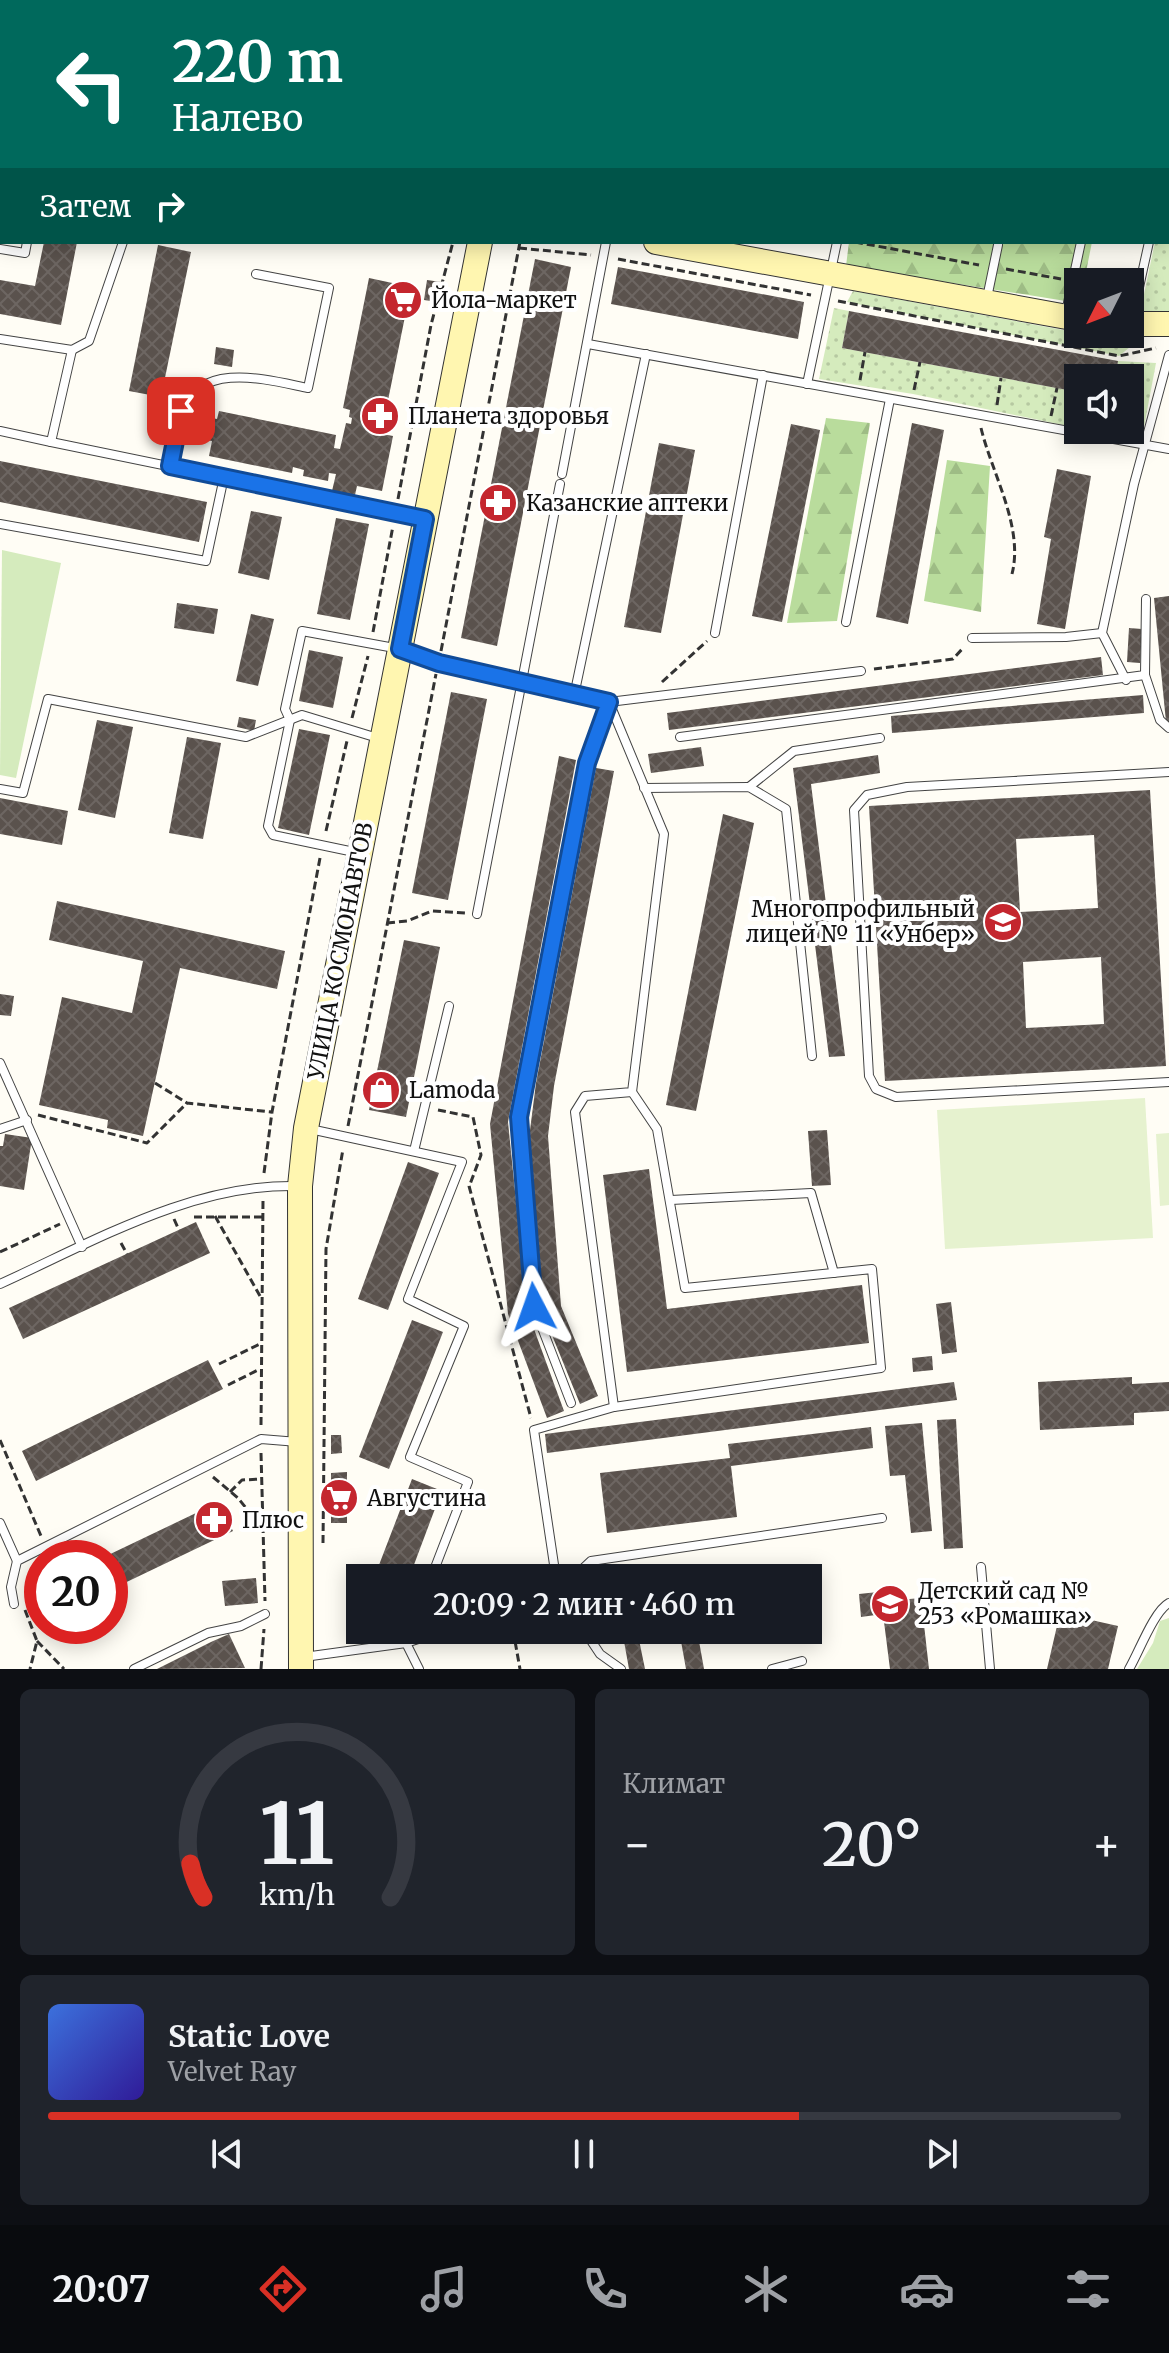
<!DOCTYPE html>
<html lang="ru">
<head>
<meta charset="utf-8">
<style>
	:root { --surface:#171b24; --page:#20242c; --text:#f1f3f6; --muted:#9ea1a6; --line:#363941; --accent:#d93025 }
	body { margin:0; font-family:Merriweather,serif; background:var(--page); color:var(--text); height:100vh; display:flex; flex-direction:column; font-size:30px; white-space:nowrap }
	* { box-sizing:border-box; margin:0 }
	p { font-size:26px; color:var(--muted) }
	.icon { flex:none; width:44px; height:44px; fill:none; stroke:currentColor; stroke-width:2; stroke-linecap:round; stroke-linejoin:round }
	.map { position:relative; height:1669px; overflow:hidden }
	.details { display:flex; flex-direction:column; gap:20px; padding:20px; background:#0d0f14; flex:1 }
	.details>* { flex:none }
	.hud { position:absolute; left:0px; top:0px; width:1170px; height:244px; box-shadow:0 4px 20px #0003; background:#00695c; color:#fff; overflow:hidden }
	.needle { width:52px; rotate:228deg }
	.tools { position:absolute; left:1064px; top:268px; display:grid; gap:16px }
	.tools a { display:grid; place-items:center; width:80px; height:80px; border-radius:0px; background:var(--surface); box-shadow:0 4px 20px #0003; font-size:40px }
	.speed { position:absolute; left:24px; top:1540px; display:flex; gap:16px; font-size:40px; font-weight:700; text-align:center }
	.speed>* { display:grid; place-content:center; width:104px; height:104px; border-radius:50%; background:var(--surface); box-shadow:0 4px 20px #0003; line-height:1 }
	.speed .limit { border:12px solid #d22; background:#fff; color:#111 }
	.pin { position:absolute; display:grid; place-items:center; width:68px; height:68px; color:#fff; margin:-34px; border-radius:16px; box-shadow:0 4px 12px #0006 }
	.me { position:absolute; width:88px; margin:-44px; rotate:356deg; stroke-linejoin:round; filter:drop-shadow(0 0 6px #0008) }
	.turn { display:flex; align-items:center; gap:28px; height:168px; padding:0 40px; font-size:36px }
	.turn .icon { width:104px; height:104px; stroke-width:2.5 }
	.turn b { display:block; font-size:56px; line-height:68px }
	.then { display:flex; align-items:center; height:76px; padding:0 40px; background:#0003; gap:16px; font-size:30px }
	.big { font-size:60px; font-weight:600; line-height:1.1 }
	.details .widget { flex:1; display:flex; flex-direction:column; justify-content:center; gap:12px; min-width:0; padding:0 28px; border-radius:12px; background:var(--page) }
	.details .dial { align-items:center; gap:0 }
	.dial svg { height:208px; overflow:visible; fill:none; stroke:var(--line); stroke-width:7; stroke-linecap:round; text-anchor:middle }
	.dial text { fill:var(--text); stroke:none }
	.song { display:flex; align-items:center; gap:24px }
	.cover { width:96px; height:96px; border-radius:12px; background:linear-gradient(135deg,hsl(220 70% 55%),hsl(250 70% 35%)) }
	.played { height:8px; border-radius:4px; background:linear-gradient(90deg,var(--accent) 70%,var(--line) 70%) }
	.keys { display:flex; justify-content:space-around; direction:ltr }
	.heat { display:flex; justify-content:space-between; align-items:center; font-size:44px; direction:ltr }
	.details .tiles { flex:1; display:grid; gap:20px; grid-template-columns:1fr 1fr }
	.widget:last-child { grid-column:span 2 }
	.trip { position:absolute; left:346px; top:1564px; width:476px; height:80px; border-radius:0px; background:var(--surface); box-shadow:0 4px 20px #0003; font-weight:600; line-height:80px; text-align:center }
	.tab-bar { display:flex; height:128px; justify-content:space-around; align-items:center; background:#090b0e; color:var(--muted) }
	.tab-bar .icon { width:56px; height:56px }
	.tab-bar .active { color:var(--accent) }
	.tab-bar b { font-size:36px; color:var(--text) }
	.map>svg:first-child { display:block }
</style>
</head>
<body>
<div class="map">
<svg width="1169" height="1669" viewBox="0 0 1169 1669">
	<defs>
		<pattern id="grass-dots" width="8" height="8" patternUnits="userSpaceOnUse" patternTransform="scale(2)"><rect width="8" height="8" fill="#d5ebbd"/><path d="M2 2h.1M6 6h.1" fill="none" stroke="#b6c8a1" stroke-width="1.8" stroke-linecap="round"/></pattern>
		<pattern id="forest-firs" width="22" height="20" patternUnits="userSpaceOnUse" patternTransform="scale(2)"><rect width="22" height="20" fill="#b9dc9c"/><path d="M5 1l3.5 6h-7zM16 11l3.5 6h-7z" fill="#9ebc85"/></pattern>
		<pattern id="building-cross-hatch" width="8" height="8" patternUnits="userSpaceOnUse" patternTransform="scale(2)"><rect width="8" height="8" fill="#5a524d"/><path d="M0 0l8 8M0 8l8-8" fill="none" stroke="#6d6662"/></pattern>
	</defs>
	<rect width="100%" height="100%" fill="#fffdf5"/>
	<!-- grass -->
	<g fill="url(#grass-dots)">
		<polygon points="1169,213 1169,316 1139,318 1155,242 1168,242"/>
		<polygon points="853,291 1128,342 1130,347 1119,356 847,302"/>
		<polygon points="834,308 849,311 842,348 1078,392 1078,428 913,394 819,379"/>
		<path d="M1118,361l38,2 -12,64c-13,17 -37,7 -56,3h42v-52h-15z"/>
	</g>
	<!-- forest -->
	<g fill="url(#forest-firs)">
		<polygon points="849,242 1092,242 1084,282 1078,282 1078,303 846,266"/>
		<polygon points="826,418 870,423 837,621 787,623"/>
		<polygon points="947,460 990,466 981,612 924,601"/>
	</g>
	<!-- park -->
	<g fill="#d5ebbd">
		<polygon points="2,550 61,563 16,778 0,775"/>
		<polygon points="1169,1618 1169,1669 1137,1669 1153,1643 1160,1621"/>
	</g>
	<!-- pitch -->
	<g fill="#e6f2cf">
		<polygon points="1145,1098 1153,1238 945,1249 937,1110"/>
		<polygon points="1169,1133 1169,1205 1160,1206 1156,1134"/>
	</g>
	<!-- building -->
	<g fill="url(#building-cross-hatch)" fill-rule="evenodd">
		<polygon points="44,242 77,242 61,325 0,314 0,280 35,286"/>
		<polygon points="158,245 191,252 161,397 129,391"/>
		<polygon points="535,259 571,267 497,646 461,638"/>
		<polygon points="618,267 804,302 798,339 611,304"/>
		<polygon points="369,278 411,287 383,425 374,422 372,432 393,436 382,491 357,486 355,495 332,491 336,474 329,473 328,481 303,476 304,470 293,467 292,473 209,456 212,441 202,439 207,417 217,419 219,411 336,435 334,448 340,449 346,423 351,424 352,418 349,417 350,410 343,408"/>
		<polygon points="427,280 441,282 437,302 424,300"/>
		<polygon points="849,311 1118,361 1115,378 1078,378 1078,392 842,348"/>
		<polygon points="216,347 234,350 232,367 214,364"/>
		<polygon points="912,423 944,430 908,624 876,617"/>
		<polygon points="791,424 820,430 782,622 752,616"/>
		<polygon points="659,443 695,450 661,633 624,627"/>
		<polygon points="0,461 207,502 199,542 0,502"/>
		<polygon points="1057,469 1091,476 1065,629 1037,624 1051,539 1044,537"/>
		<polygon points="251,511 282,517 269,580 238,573"/>
		<polygon points="336,518 369,524 350,620 317,614"/>
		<polygon points="1169,596 1169,722 1166,722 1154,598"/>
		<polygon points="177,603 218,609 214,634 174,628"/>
		<polygon points="251,614 274,619 258,686 236,681"/>
		<polygon points="1129,628 1142,629 1140,663 1127,662"/>
		<polygon points="309,650 343,657 333,708 299,701"/>
		<polygon points="1101,657 1103,675 669,730 667,713"/>
		<polygon points="451,692 487,699 448,900 412,893"/>
		<polygon points="1143,695 1144,713 892,733 891,716"/>
		<polygon points="239,717 256,720 254,731 237,727"/>
		<polygon points="97,720 133,727 115,818 78,810"/>
		<polygon points="299,729 330,735 309,835 278,828"/>
		<polygon points="187,737 221,743 203,839 169,833"/>
		<polygon points="701,747 704,766 651,773 648,754"/>
		<polygon points="878,755 880,773 811,784 845,1056 829,1057 793,768"/>
		<polygon points="559,756 576,760 508,1122 527,1310 564,1411 547,1418 508,1314 490,1124"/>
		<polygon points="596,768 614,771 554,1086 548,1136 561,1306 598,1396 580,1404 543,1313 529,1138 536,1083"/>
		<path d="M1150,790l16,276 -281,15 -16,-275zM1094,835l4,73 -78,4 -4,-73zM1101,957l3,67 -78,4 -3,-66z"/>
		<polygon points="0,798 68,811 62,845 0,834"/>
		<polygon points="723,814 754,823 696,1111 666,1105"/>
		<polygon points="57,901 285,951 277,989 180,968 143,1136 107,1128 108,1120 39,1105 62,997 132,1013 143,961 49,940"/>
		<polygon points="404,940 440,947 406,1117 369,1110"/>
		<polygon points="0,994 14,996 11,1016 0,1015"/>
		<polygon points="827,1130 831,1185 812,1186 808,1131"/>
		<polygon points="5,1134 32,1138 24,1190 0,1186 0,1146 3,1146"/>
		<polygon points="408,1162 439,1173 388,1310 358,1299"/>
		<polygon points="649,1169 667,1309 862,1285 869,1343 627,1372 603,1175"/>
		<polygon points="196,1222 210,1253 23,1339 9,1308"/>
		<polygon points="951,1302 957,1352 942,1354 936,1304"/>
		<polygon points="412,1320 443,1332 389,1469 359,1457"/>
		<polygon points="932,1356 933,1370 913,1372 912,1358"/>
		<polygon points="208,1360 223,1389 36,1481 22,1451"/>
		<polygon points="1132,1377 1132,1384 1169,1382 1169,1411 1134,1413 1134,1425 1040,1430 1038,1382"/>
		<polygon points="954,1382 957,1400 547,1453 545,1434"/>
		<polygon points="956,1419 963,1548 944,1549 937,1420"/>
		<polygon points="922,1423 932,1531 911,1533 905,1475 890,1476 885,1426"/>
		<polygon points="871,1427 873,1448 731,1466 737,1517 607,1533 600,1473 730,1458 728,1444"/>
		<polygon points="331,1435 341,1435 342,1453 331,1454"/>
		<polygon points="347,1472 347,1523 331,1523 331,1473"/>
		<polygon points="412,1479 442,1491 433,1514 409,1578 374,1578"/>
		<polygon points="219,1502 233,1531 110,1590 110,1558 102,1558"/>
		<polygon points="256,1578 258,1603 225,1606 222,1581"/>
		<polygon points="897,1590 898,1600 921,1598 929,1669 890,1669 883,1614 861,1617 859,1594"/>
		<polygon points="1060,1613 1118,1626 1108,1669 1047,1669"/>
		<polygon points="622,1630 637,1630 645,1669 629,1669"/>
		<polygon points="679,1630 697,1630 704,1669 686,1669"/>
		<polygon points="714,1630 757,1630 758,1636 716,1644"/>
		<polygon points="229,1634 245,1668 157,1669 211,1642"/>
	</g>
	<g fill="none" stroke-linecap="round" stroke-linejoin="round">
		<!-- lane casing -->
		<g stroke="#444" stroke-width="10">
			<g id="lane">
				<polyline points="134,0 136,2"/>
				<polyline points="852,0 864,2"/>
				<polyline points="1012,0 1023,2"/>
				<polyline points="215,2 216,0"/>
				<polyline points="390,2 391,0"/>
				<polyline points="652,2 653,0"/>
				<polyline points="874,2 878,0"/>
				<polyline points="1168,31 1169,31"/>
				<polyline points="0,55 2,55"/>
				<polyline points="1168,161 1169,157"/>
				<polyline points="0,249 25,253 27,242"/>
				<polyline points="987,298 998,245"/>
				<polyline points="1066,312 1081,242"/>
				<polyline points="1132,319 1149,242"/>
				<polyline points="0,339 72,350 89,341 123,242"/>
				<polyline points="588,344 1169,449"/>
				<polyline points="807,384 837,242"/>
				<polyline points="0,431 51,442 72,350"/>
				<polyline points="51,442 425,519"/>
				<path d="M170,466c3,-17 5,-38 11,-54 20,-52 87,-32 127,-24l21,-100 -73,-14"/>
				<polyline points="562,474 606,242"/>
				<polyline points="0,524 206,561 224,477"/>
				<polyline points="846,622 890,399"/>
				<polyline points="715,633 763,375"/>
				<polyline points="972,638 1066,637 1102,633"/>
				<polyline points="1145,675 1160,720 1169,728"/>
				<polyline points="1126,680 1102,633 1134,484 1169,355"/>
				<polyline points="575,691 646,354"/>
				<polyline points="680,737 1145,675 1146,599"/>
				<polyline points="1169,772 907,787 867,795 854,810 869,1076 876,1089 896,1097 1169,1082"/>
				<polyline points="749,787 794,751 880,738"/>
				<polyline points="644,788 749,787 786,809 812,1056"/>
				<polyline points="0,789 23,793 48,699 246,737 302,715 381,739"/>
				<polyline points="359,853 273,835 268,826 290,720 285,709 302,631 400,649 439,663 609,702 664,834 632,1092 585,1096 575,1112 614,1407 534,1430 556,1578"/>
				<polyline points="477,914 560,484"/>
				<polyline points="0,1063 82,1247"/>
				<polyline points="0,1129 27,1120"/>
				<polyline points="310,1129 462,1162 408,1299 464,1326 410,1457 468,1482 431,1578"/>
				<polyline points="414,1151 449,1006"/>
				<polyline points="671,1200 811,1193 834,1273"/>
				<path d="M0,1284c95,-43 193,-101 299,-98"/>
				<polyline points="571,1403 534,1307 519,1117 587,763 609,702 861,671"/>
				<polyline points="614,1407 881,1368 872,1269 685,1288 657,1129 632,1092"/>
				<polyline points="0,1523 17,1561"/>
				<polyline points="981,1567 990,1669"/>
				<polyline points="573,1578 591,1561 882,1518"/>
				<polyline points="14,1604 11,1587 17,1561 261,1439 298,1442"/>
				<polyline points="584,1630 600,1654 621,1669"/>
				<polyline points="406,1643 446,1630"/>
				<polyline points="406,1643 411,1630"/>
				<polyline points="304,1657 406,1643 419,1669"/>
				<polyline points="134,1669 208,1633 241,1626 265,1614"/>
				<polyline points="772,1669 802,1661"/>
				<path d="M1129,1669c10,-17 25,-58 40,-66"/>
			</g>
		</g>
		<!-- secondary casing -->
		<g stroke="#333" stroke-width="26">
			<g id="secondary">
				<polyline points="528,2 528,0"/>
				<polyline points="656,242 1078,319"/>
				<polyline points="1130,324 1169,324"/>
				<polyline points="301,1669 300,1186 306,1128 480,242"/>
			</g>
		</g>
		<!-- path -->
		<g stroke="#333" stroke-width="3" stroke-dasharray="8 4" stroke-linecap="butt">
			<polyline points="304,2 305,0"/>
			<polyline points="495,2 495,0"/>
			<polyline points="568,2 568,0"/>
			<polyline points="855,242 979,265"/>
			<polyline points="519,248 591,255"/>
			<polyline points="618,259 811,295"/>
			<polyline points="1006,269 1061,279"/>
			<polyline points="838,301 1119,356 1156,348"/>
			<polyline points="860,380 865,352"/>
			<polyline points="914,390 920,362"/>
			<polyline points="997,405 1001,378"/>
			<polyline points="1051,416 1057,388"/>
			<path d="M981,428c11,46 43,99 31,146"/>
			<polyline points="398,499 431,325 453,242"/>
			<polyline points="373,632 393,526"/>
			<polyline points="441,651 520,242"/>
			<polyline points="874,669 953,659 964,647"/>
			<polyline points="662,682 707,641"/>
			<polyline points="352,718 368,656"/>
			<polyline points="326,831 347,741"/>
			<polyline points="387,923 407,921 432,911 465,913"/>
			<polyline points="155,1083 187,1103 272,1112"/>
			<polyline points="438,1110 473,1117 481,1155 469,1187"/>
			<polyline points="38,1115 147,1143 187,1103"/>
			<polyline points="348,1126 436,674"/>
			<polyline points="264,1173 272,1112 320,858"/>
			<polyline points="469,1186 531,1418"/>
			<polyline points="215,1216 260,1296"/>
			<polyline points="194,1217 262,1217"/>
			<polyline points="174,1219 179,1230"/>
			<polyline points="121,1243 127,1254"/>
			<polyline points="0,1252 60,1224"/>
			<polyline points="219,1364 262,1343"/>
			<polyline points="228,1385 260,1369"/>
			<polyline points="261,1425 263,1201"/>
			<polyline points="0,1440 41,1536"/>
			<polyline points="261,1453 265,1601"/>
			<polyline points="213,1477 238,1498 263,1529"/>
			<polyline points="230,1492 242,1480 261,1479"/>
			<polyline points="323,1543 326,1249 343,1149"/>
			<polyline points="25,1610 37,1641 30,1669"/>
			<polyline points="513,1630 520,1669"/>
			<polyline points="37,1641 64,1669"/>
			<polyline points="261,1669 264,1629"/>
		</g>
		<!-- lane -->
		<use href="#lane" stroke="#fff" stroke-width="8"/>
		<!-- secondary -->
		<use href="#secondary" stroke="#fff6b0" stroke-width="24"/>
	</g>
	<g fill="none" stroke-linecap="round" stroke-linejoin="round">
		<!-- route casing -->
		<g stroke="#114b97" stroke-width="20">
			<polyline id="route" points="181,411 170,466 425,519 400,649 439,663 609,702 587,763 519,1117 534,1307"/>
		</g>
		<!-- route -->
		<use href="#route" stroke="#1a73e8" stroke-width="14"/>
	</g>
	<!-- icons -->
	<defs>
		<g id="supermarket-disc" transform="scale(2)"><circle r="9.5" fill="#c4262e" stroke="#fff"/><path d="M-6-5.5h2.5l.6 2H6L4.5 2H-2.5L-4.4-4H-6ZM-1.5 3.2a1.3 1.3 0 1 0 .1 0ZM3 3.2a1.3 1.3 0 1 0 .1 0Z" fill="#fff"/></g>
		<g id="pharmacy-disc" transform="scale(2)"><circle r="9.5" fill="#c4262e" stroke="#fff"/><path d="M-2-6h4v4h4v4h-4v4h-4v-4h-4v-4h4Z" fill="#fff"/></g>
		<g id="school-disc" transform="scale(2)"><circle r="9.5" fill="#c4262e" stroke="#fff"/><path d="M0-5L7-2L0 1L-7-2ZM-4 1L0 2.5L4 1V4Q0 6-4 4Z" fill="#fff"/></g>
		<g id="shop-disc" transform="scale(2)"><circle r="9.5" fill="#c4262e" stroke="#fff"/><path d="M-5-2.5h2.3a2.7 3.5 0 0 1 5.4 0H5L5.5 6h-11ZM-1.5-2.5h3a1.5 2.3 0 0 0-3 0Z" fill="#fff"/></g>
	</defs>
	<g fill-rule="evenodd">
		<use href="#supermarket-disc" x="403" y="300"/>
		<use href="#pharmacy-disc" x="380" y="416"/>
		<use href="#pharmacy-disc" x="498" y="503"/>
		<use href="#school-disc" x="1003" y="922"/>
		<use href="#shop-disc" x="381" y="1090"/>
		<use href="#supermarket-disc" x="339" y="1498"/>
		<use href="#pharmacy-disc" x="214" y="1520"/>
		<use href="#school-disc" x="890" y="1604"/>
	</g>
	<g text-anchor="middle" dominant-baseline="central" stroke-width="8" stroke-linejoin="round" paint-order="stroke">
		<!-- poi labels -->
		<g font-size="22" fill="#111" stroke="#fff" text-anchor="start">
			<text x="431" y="300">Йола-маркет</text>
			<text x="408" y="416">Планета здоровья</text>
			<text x="526" y="503">Казанские аптеки</text>
			<text x="975" y="909" text-anchor="end">Многопрофильный<tspan x="975" dy="25">лицей № 11 «Унбер»</tspan></text>
			<text x="409" y="1090">Lamoda</text>
			<text x="367" y="1498">Августина</text>
			<text x="242" y="1520">Плюс</text>
			<text x="918" y="1591">Детский сад №<tspan x="918" dy="25">253 «Ромашка»</tspan></text>
		</g>
		<!-- street labels -->
		<g font-size="22" fill="#111" stroke="#fff">
			<text transform="translate(340 951) rotate(-79)">УЛИЦА КОСМОНАВТОВ</text>
		</g>
	</g>
</svg>
<div class="tools">
<a><svg class="needle" viewBox="-14 -14 28 28"><path d="M0-13l5 13h-10z" fill="#e53935"/><path d="M0 13l5-13h-10z" fill="#9ea1a6"/></svg></a>
<a><svg class="icon" aria-label="sound" viewBox="0 0 24 24"><path d="M4 9h4l5-4v14l-5-4H4zM17 9q2 3 0 6"/></svg></a>
</div>
<div class="speed"><div class="limit">20</div></div>
<div class="pin" style="left:181px;top:411px;background:#d93025"><svg class="icon" aria-label="arrive" viewBox="0 0 24 24"><path d="M6 21V4h12l-3 4 3 4H6"/></svg></div>
<svg class="me" style="left:534px;top:1307px" viewBox="-20 -20 40 40"><path d="M0-17L14 15 0 8-14 15z" fill="#1a73e8" stroke="#fff" stroke-width="4"/></svg>
<div class="trip">20:09 · 2 мин · 460 m</div>
<div class="hud">
<div class="turn"><svg class="icon" aria-label="left" viewBox="0 0 24 24"><path d="M17 20v-9H6M10 6l-5 5 5 5"/></svg><div><b>220 m</b>Налево</div></div>
<div class="then">Затем<svg class="icon" aria-label="right" viewBox="0 0 24 24"><path d="M7 20v-9h11M14 6l5 5-5 5"/></svg></div>
</div>
</div>
<section class="details">
<div class="tiles">
<div class="widget dial"><svg viewBox="0 0 100 80">
<path d="M14 69A42 42 0 1 1 86 69"/>
<path d="M14 69A42 42 0 0 1 9 56" stroke="#d93025"/>
<text x="50" y="56" font-size="32" font-weight="700">11</text>
<text x="50" y="72" font-size="11">km/h</text>
</svg></div>
<div class="widget"><p>Климат</p>
<div class="heat"><a>−</a><b class="big">20°</b><a>+</a></div>
</div>
<div class="widget">
<div class="song"><i class="cover"></i><div><b>Static Love</b><p>Velvet Ray</p></div></div>
<div class="played"></div>
<div class="keys"><svg class="icon" aria-label="previous" viewBox="0 0 24 24"><path d="M18 5L8 12l10 7zM5 5v14"/></svg><svg class="icon" aria-label="pause" viewBox="0 0 24 24"><path d="M8 5v14M16 5v14"/></svg><svg class="icon" aria-label="next" viewBox="0 0 24 24"><path d="M6 5l10 7-10 7zM19 5v14"/></svg></div>
</div>
</div>
</section>
<nav class="tab-bar">
<b>20:07</b>
<svg class="icon active" aria-label="directions" viewBox="0 0 24 24"><path d="M12 3l9 9-9 9-9-9zM9 14v-3h6M13 9l2 2-2 2"/></svg>
<svg class="icon" aria-label="music" viewBox="0 0 24 24"><path d="M9 18V5l10-2v13"/><circle cx="6" cy="18" r="3"/><circle cx="16" cy="16" r="3"/></svg>
<svg class="icon" aria-label="phone" viewBox="0 0 24 24"><path d="M5 4h4l2 5-3 2q2 4 5 5l2-3 5 2v4C11 20 4 13 5 4z"/></svg>
<svg class="icon" aria-label="climate" viewBox="0 0 24 24"><path d="M12 3v18M4 7l16 10M4 17L20 7"/></svg>
<svg class="icon" aria-label="car" viewBox="0 0 24 24"><path d="M5 17H2v-5l4-1 3-4h7l3 4 3 1v5h-3M9 17h6M6 11h13"/><circle cx="7" cy="17" r="2"/><circle cx="17" cy="17" r="2"/></svg>
<svg class="icon" aria-label="filters" viewBox="0 0 24 24"><path d="M4 7h16M4 17h16"/><circle cx="9" cy="7" r="2"/><circle cx="15" cy="17" r="2"/></svg>
</nav>
</body>
</html>
